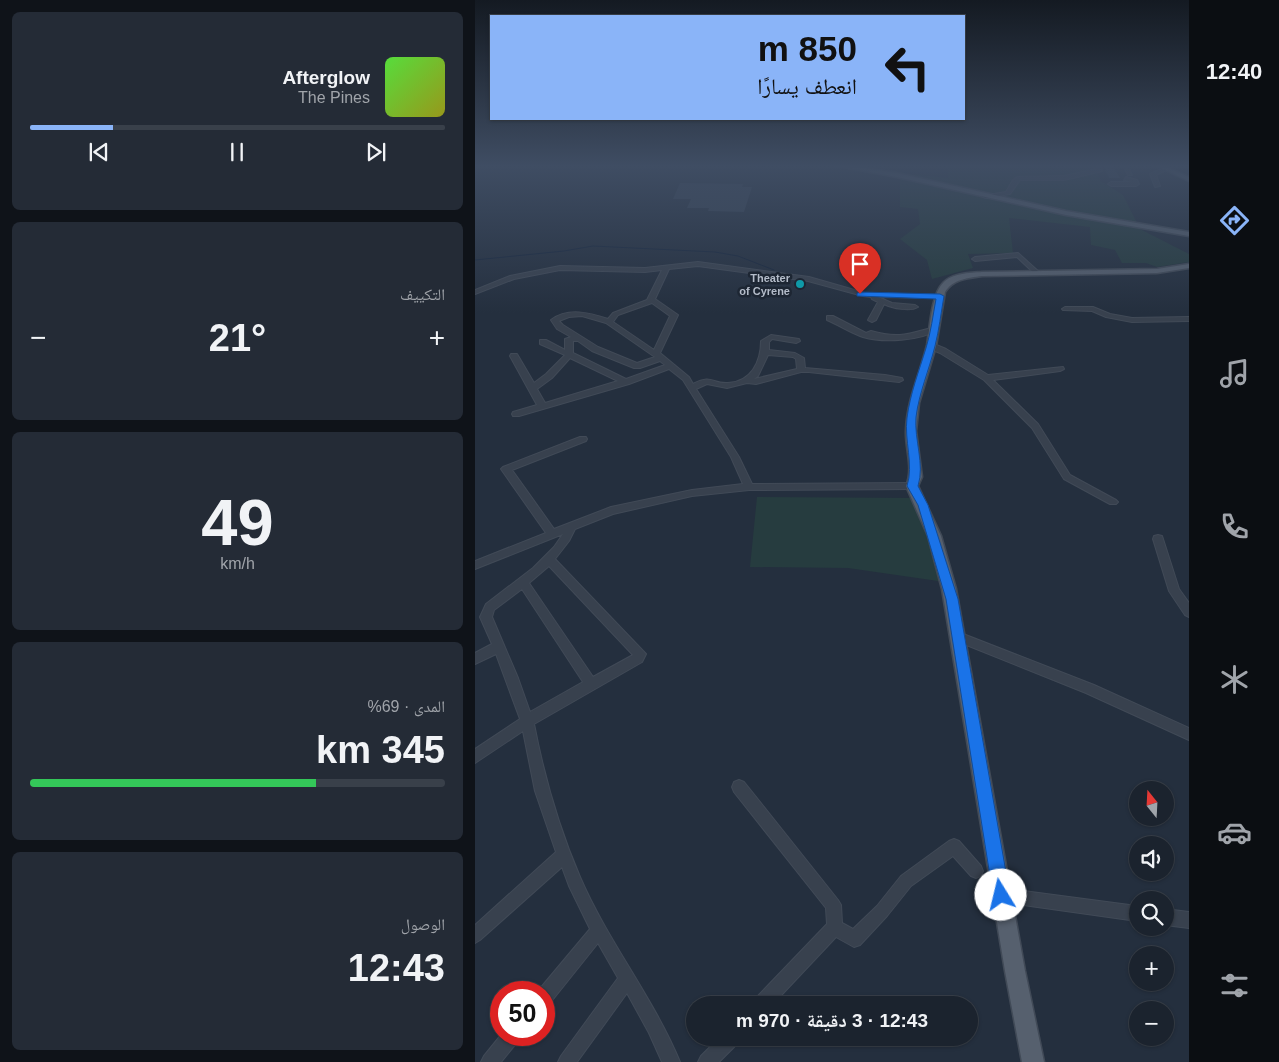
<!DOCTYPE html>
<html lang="ar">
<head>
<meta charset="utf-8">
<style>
	:root { --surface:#1b232e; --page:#242b36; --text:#f1f3f6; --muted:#a0a4aa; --line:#39404a; --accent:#8ab4f8 }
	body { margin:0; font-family:Helvetica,"Noto Naskh Arabic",sans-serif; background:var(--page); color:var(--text); direction:rtl; height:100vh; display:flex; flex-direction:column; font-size:19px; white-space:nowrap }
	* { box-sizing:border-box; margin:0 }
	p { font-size:16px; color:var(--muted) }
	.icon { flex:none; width:28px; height:28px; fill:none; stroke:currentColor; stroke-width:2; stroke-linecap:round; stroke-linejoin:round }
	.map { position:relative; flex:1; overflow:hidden; direction:ltr }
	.side { display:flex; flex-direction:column; gap:12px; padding:12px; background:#0f1319; width:475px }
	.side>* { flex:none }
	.hud { position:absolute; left:15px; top:15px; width:475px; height:105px; border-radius:0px; box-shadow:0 1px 4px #0004,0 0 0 1px var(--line); direction:rtl; background:#8ab4f8; color:#111; overflow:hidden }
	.needle { width:32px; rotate:342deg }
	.controls { position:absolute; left:654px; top:781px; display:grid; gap:10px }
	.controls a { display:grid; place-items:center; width:45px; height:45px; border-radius:50%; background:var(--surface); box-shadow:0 1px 4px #0004,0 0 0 1px var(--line); font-size:25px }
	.speed { position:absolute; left:15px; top:981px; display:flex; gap:10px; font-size:25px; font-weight:700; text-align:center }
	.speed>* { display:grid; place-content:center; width:65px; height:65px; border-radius:50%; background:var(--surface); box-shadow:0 1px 4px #0004,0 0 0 1px var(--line); line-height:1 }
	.speed .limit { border:8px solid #d22; background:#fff; color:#111 }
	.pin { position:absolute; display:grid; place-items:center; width:42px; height:42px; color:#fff; margin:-51px -21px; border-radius:50% 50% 50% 0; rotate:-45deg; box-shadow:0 0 5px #0007 }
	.pin .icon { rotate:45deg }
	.me { position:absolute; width:55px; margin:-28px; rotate:351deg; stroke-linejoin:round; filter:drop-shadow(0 0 4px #0008) }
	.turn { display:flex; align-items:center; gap:18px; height:105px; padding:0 25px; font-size:22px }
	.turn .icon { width:65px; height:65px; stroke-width:2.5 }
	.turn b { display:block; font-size:35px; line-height:42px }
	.big { font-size:38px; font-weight:800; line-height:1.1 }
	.side .tile { flex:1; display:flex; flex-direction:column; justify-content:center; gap:8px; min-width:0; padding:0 18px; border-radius:8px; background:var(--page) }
	.side .dial { align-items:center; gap:0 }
	.dial b { font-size:65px; line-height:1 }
	.song { display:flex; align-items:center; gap:15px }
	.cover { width:60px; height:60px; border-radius:8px; background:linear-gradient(135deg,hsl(110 70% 55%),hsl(60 70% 35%)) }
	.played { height:5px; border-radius:2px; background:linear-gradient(90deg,var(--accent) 20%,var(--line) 20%) }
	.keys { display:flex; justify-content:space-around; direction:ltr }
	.heat { display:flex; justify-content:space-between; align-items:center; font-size:28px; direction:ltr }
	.charge { height:8px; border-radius:4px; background:linear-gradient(90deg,#34c759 69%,var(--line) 0) }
	.trip { position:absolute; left:211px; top:996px; width:292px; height:50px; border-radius:25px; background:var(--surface); box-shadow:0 1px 4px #0004,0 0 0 1px var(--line); font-weight:800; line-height:50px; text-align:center; direction:rtl }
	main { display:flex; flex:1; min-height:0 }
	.tab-bar { display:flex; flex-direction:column; width:90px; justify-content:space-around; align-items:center; background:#0b0e12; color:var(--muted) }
	.tab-bar .icon { width:35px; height:35px }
	.tab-bar .current { color:var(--accent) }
	.tab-bar b { font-size:22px; color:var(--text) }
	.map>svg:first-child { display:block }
</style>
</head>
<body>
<main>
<nav class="tab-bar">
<b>12:40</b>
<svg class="icon current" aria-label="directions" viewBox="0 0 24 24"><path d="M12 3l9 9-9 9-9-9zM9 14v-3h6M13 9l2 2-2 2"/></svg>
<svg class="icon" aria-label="music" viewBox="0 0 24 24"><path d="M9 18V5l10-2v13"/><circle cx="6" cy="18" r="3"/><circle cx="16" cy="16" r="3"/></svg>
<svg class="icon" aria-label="phone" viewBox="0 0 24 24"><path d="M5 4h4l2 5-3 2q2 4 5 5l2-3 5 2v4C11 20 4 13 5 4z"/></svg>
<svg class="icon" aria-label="climate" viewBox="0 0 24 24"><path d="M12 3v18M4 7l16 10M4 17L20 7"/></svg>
<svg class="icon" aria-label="car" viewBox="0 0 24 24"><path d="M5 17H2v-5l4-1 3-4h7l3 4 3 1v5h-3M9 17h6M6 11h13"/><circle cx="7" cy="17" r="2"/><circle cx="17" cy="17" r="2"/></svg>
<svg class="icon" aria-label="filters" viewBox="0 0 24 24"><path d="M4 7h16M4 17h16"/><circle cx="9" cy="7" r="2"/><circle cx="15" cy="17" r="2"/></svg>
</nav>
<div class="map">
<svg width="714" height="1062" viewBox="0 0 714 1062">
	<rect width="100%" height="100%" fill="#242f3e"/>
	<!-- green -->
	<g fill="#263c3f">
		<polygon points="473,165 574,165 574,167 620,165 626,181 648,195 665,229 714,254 714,262 682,267 671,263 647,263 640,250 616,245 615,227 534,218 538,253 493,254 498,268 457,279 452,260 425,239 445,224 443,209 425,207 425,173 473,178"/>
		<polygon points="282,497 441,498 470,582 373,568 275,567"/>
	</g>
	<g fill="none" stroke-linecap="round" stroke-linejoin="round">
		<!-- stream -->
		<polyline stroke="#17263c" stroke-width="1" points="0,260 89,251 118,246 240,252 263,256 299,270"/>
	</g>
	<!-- building -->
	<g fill="#364354">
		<polygon points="628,165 637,165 645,178 634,178"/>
		<polygon points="205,183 268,184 267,187 277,187 269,212 233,211 234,208 212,208 216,199 198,199"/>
	</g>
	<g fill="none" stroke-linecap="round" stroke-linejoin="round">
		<!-- minor casing -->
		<g stroke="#414a57" stroke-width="2">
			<g id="minor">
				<polygon points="622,165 626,165 627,171 589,180 545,180 535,194 510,198 507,196 531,192 538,180 542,177 589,176 622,169"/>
				<polygon points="648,165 652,165 657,175 653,175"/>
				<polygon points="686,169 691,170 681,175 685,186 680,187 675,174"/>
				<polygon points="651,177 662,180 664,184 661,186 636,186 633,184 636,182 658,182 649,180"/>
				<polygon points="543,253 564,272 564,274 560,274 542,257 500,261 497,259 500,257"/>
				<path d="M223,262l111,15 56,16 77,2v2l-2,1 -62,-1 14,6 23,2 3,2c-8,5 -26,1 -34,-3l-8,16 -4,2 -4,-2 10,-18 -6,-3 -1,-2 -8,-1 -55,-15 -110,-15 -29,3 -14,30 23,16 -18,38 29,24 4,7c20,-10 18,0 35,-1 23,-1 33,-21 33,-42l10,-6 28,4 1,2 -4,2 -24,-4 -3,3v8l26,3 9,5 1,10 80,7 17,3 1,2 -4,2 -90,-10h-8l-45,12 -9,-1 -20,5 -20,-4 -11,5 43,68 13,27 160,-1 5,3 -5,3 -163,1 -57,6 -79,18 -38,15 -6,12 -14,18 91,95 -4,8 -108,62c10,52 25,104 46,153 28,65 73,120 100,185h-18l-13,-29 -22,-40 -50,69h-19l3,-6 57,-78 -20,-35 -48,60 -6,2v-13h-6v-1l52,-62 -21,-43 -7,-19 -82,73 -5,3v-18l81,-73 -21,-61 -12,-60 -48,32v-14l45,-30 -24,-65 -21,10v-11l17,-9 -12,-27 6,-13 47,-36 21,-21 9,-13 -88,35v-8l71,-28 -45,-64 2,-2 77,-30h6l1,2 -1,2 -74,29 42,59 57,-22 81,-17 51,-6 -12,-27 -48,-77 -14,-11 -40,15 -110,32h-6l-1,-2 1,-2 24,-7 -27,-49 1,-2h6l17,29 12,-9 19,-19 -25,-11v-4h6l19,10v-11l6,-2 -14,-8 -6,-9c17,-13 39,-7 57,-1l5,-6 34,-13 15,-30 -17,2 -85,-2 -46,9 -39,15v-4l35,-14 50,-10 85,2zM177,303l18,13 -16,34 -41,-28 5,-7zM107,316l24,7 49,34 -18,6 -39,-16 -35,-22 -4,-4 10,-4zM98,341h5l14,10 42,17h6l20,-7 5,4 -39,14 -53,-26zM293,355l25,2 3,2 1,10 -43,10 4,-3zM95,358l48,23 -73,22 -8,-14 15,-11zM74,566l84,89 -40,22 -64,-94zM47,589l61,93 -53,30 -12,-34 -26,-61 2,-7z"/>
				<polygon points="590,307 618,307 635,314 657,318 714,317 714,321 657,322 631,317 617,311 588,310 587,309"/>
				<path d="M352,316h6l33,17 5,-2c28,8 37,3 64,-4l4,2c-18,12 -56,14 -76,8 -12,-4 -24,-12 -36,-17z"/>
				<polygon points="453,344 459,344 471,349 513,375 588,367 589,369 585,371 518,380 563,424 595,475 641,500 643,502 641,504 635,504 589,479 557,428 509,380 465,353 453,348"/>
				<polygon points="683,535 687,536 688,539 704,589 714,603 714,617 710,615 694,591 678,539 679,536"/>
				<polygon points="483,632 619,685 714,728 714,740 611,693 479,640 477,637 479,634"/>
				<polygon points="264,780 269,782 363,900 366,905 367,923 378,929 402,906 426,876 474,841 479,839 484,841 506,866 508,871 506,876 501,878 496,876 478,856 436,886 412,916 385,945 379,947 361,937 297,1005 278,1005 280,999 352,924 351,908 259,792 257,787 259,782"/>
				<polygon points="526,888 662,906 662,921 526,902 521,900 519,895 521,890"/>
				<polygon points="690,909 714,912 714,928 690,925"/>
				<polygon points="26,1035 45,1035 43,1041 26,1062 6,1062 9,1056"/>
				<polygon points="244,1038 264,1038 262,1044 244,1062 223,1062 226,1056"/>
			</g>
		</g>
		<!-- major casing -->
		<g stroke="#414a57" stroke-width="3">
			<g id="major">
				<polygon points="358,165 370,165 422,173 591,211 714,232 714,236 591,215 422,177"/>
				<polygon points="680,165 687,165 714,177 714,181"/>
				<path d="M714,264v4l-32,5 -175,3c-14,2 -29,3 -37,16l-9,54 -17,57 -3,28 6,46 -4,9 23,50 15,53 69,382 19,91h-22l-17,-91 -63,-382 -14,-53 -22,-50c8,-18 -1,-37 0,-56 1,-30 14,-56 21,-85 3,-16 4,-50 16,-62 9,-10 26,-10 39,-11l175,-3z"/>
			</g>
		</g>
		<!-- minor -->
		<use href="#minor" fill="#38414e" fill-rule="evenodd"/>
		<!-- major -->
		<use href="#major" fill="#56606e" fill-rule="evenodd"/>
	</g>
	<!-- sky -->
	<linearGradient id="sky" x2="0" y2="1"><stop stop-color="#141a22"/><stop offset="0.53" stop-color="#3f4d63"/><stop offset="1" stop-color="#3f4d63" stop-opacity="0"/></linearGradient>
	<rect width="714" height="313" fill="url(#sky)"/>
	<!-- route -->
	<path fill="#1a73e8" stroke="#114b97" d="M385,292l80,2 4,2c-3,17 -5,34 -9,50 -6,24 -16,47 -19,71 -2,23 9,47 2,69l10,19 30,94 52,296 -3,6 -6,2 -6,-2 -2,-6 -47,-296 -28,-94 -11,-19c7,-21 -3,-46 0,-68 3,-24 12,-47 19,-70 5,-16 7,-33 10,-49l-79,-3v-3z"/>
	<!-- markers -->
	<circle fill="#0f9aa8" stroke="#1d2633" stroke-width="2" cx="325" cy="284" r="5"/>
	<g text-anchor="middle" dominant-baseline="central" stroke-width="5" stroke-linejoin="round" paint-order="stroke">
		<!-- far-poi labels -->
		<g font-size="11" font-weight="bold" fill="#b4bcc9" stroke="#1d2633" text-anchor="end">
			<text x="315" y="278">Theater<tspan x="315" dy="13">of Cyrene</tspan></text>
		</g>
	</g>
</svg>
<div class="controls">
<a><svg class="needle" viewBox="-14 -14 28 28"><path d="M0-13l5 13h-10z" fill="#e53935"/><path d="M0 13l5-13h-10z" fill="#a0a4aa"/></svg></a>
<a><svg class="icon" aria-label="sound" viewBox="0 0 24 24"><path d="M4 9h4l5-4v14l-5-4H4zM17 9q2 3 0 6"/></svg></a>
<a><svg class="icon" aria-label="search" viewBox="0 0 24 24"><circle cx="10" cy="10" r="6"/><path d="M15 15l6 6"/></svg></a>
<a>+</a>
<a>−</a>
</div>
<div class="speed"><div class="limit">50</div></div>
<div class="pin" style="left:385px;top:294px;background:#d93025"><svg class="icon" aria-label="arrive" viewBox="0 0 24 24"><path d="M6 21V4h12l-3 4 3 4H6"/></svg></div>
<svg class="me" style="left:526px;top:895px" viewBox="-20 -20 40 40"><circle r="19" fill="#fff"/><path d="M0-13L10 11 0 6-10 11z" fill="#1a73e8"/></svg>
<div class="trip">12:43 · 3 دقيقة · 970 m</div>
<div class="hud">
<div class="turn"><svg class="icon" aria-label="left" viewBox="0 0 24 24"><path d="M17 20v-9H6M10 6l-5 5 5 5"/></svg><div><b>850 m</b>انعطف يسارًا</div></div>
</div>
</div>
<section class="side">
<div class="tile">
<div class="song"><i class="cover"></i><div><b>Afterglow</b><p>The Pines</p></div></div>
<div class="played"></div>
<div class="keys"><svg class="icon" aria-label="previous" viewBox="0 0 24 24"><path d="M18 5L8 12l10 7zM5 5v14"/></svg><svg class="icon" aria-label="pause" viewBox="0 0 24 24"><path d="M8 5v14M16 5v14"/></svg><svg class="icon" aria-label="next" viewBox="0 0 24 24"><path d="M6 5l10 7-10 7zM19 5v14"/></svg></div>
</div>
<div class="tile"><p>التكييف</p>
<div class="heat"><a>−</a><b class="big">21°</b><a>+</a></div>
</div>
<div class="tile dial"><b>49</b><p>km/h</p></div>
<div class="tile"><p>المدى · 69%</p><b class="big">345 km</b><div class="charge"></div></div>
<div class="tile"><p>الوصول</p><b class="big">12:43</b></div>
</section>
</main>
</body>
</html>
